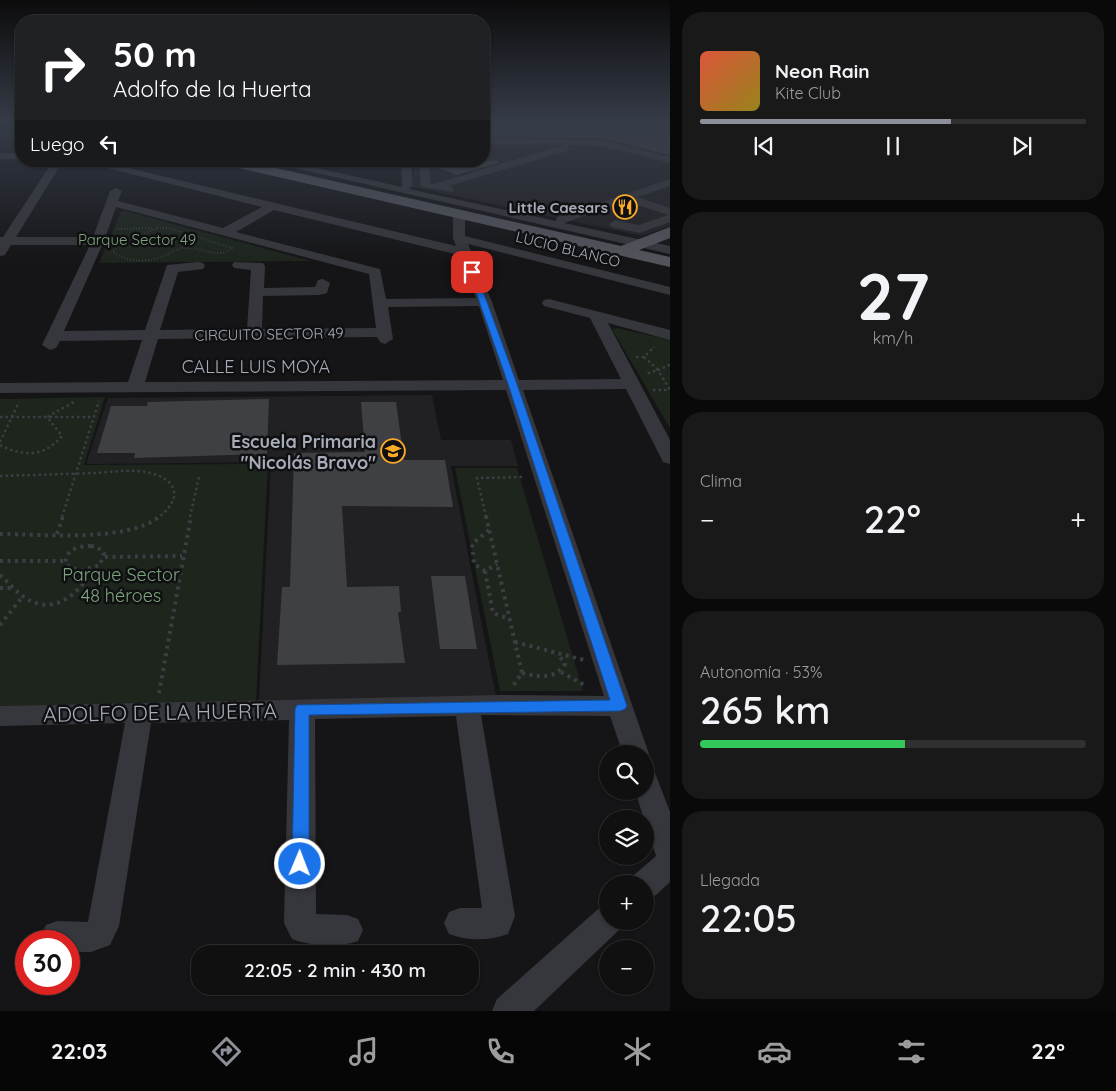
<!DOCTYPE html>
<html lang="es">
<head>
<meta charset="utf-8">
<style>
	:root { --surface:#101011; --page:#19191a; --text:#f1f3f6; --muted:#9c9d9f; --line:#303031; --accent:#8c9099 }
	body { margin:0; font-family:Quicksand,sans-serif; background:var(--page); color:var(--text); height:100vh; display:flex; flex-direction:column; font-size:19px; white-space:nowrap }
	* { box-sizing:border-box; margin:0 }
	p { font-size:16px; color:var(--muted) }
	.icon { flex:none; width:28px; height:28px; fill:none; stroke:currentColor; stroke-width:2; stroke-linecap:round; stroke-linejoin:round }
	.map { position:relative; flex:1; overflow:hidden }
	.details { display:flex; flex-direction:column; gap:12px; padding:12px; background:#090909; width:446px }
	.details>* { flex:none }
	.top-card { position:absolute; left:15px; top:15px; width:475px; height:152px; border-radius:20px; box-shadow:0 1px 4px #0004,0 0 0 1px var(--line); background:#202124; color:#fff; overflow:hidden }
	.tools { position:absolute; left:599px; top:745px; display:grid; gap:10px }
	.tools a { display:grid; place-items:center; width:55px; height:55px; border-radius:50%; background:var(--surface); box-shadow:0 1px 4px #0004,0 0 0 1px var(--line); font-size:25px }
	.speed { position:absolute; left:15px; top:930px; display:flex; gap:10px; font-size:25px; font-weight:700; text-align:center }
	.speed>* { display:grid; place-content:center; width:65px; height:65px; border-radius:50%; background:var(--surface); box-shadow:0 1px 4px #0004,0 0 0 1px var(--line); line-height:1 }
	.speed .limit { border:8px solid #d22; background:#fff; color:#111 }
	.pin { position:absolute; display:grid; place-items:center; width:42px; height:42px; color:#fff; margin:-21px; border-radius:10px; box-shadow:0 2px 8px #0006 }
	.me { position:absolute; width:55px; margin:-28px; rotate:1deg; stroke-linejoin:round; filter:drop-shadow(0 0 4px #0008) }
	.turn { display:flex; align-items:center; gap:18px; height:105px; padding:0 15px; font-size:22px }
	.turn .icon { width:65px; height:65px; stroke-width:2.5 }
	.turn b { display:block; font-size:35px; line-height:42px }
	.then { display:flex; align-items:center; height:48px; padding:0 15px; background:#0003; gap:10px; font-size:19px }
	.big { font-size:38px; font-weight:600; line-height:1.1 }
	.details .widget { flex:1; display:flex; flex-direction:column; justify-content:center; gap:8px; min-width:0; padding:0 18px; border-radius:20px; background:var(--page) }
	.details .dial { align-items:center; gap:0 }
	.dial b { font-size:65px; line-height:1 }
	.song { display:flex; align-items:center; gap:15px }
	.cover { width:60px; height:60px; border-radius:8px; background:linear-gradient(135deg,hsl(10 70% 55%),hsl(50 70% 35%)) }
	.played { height:5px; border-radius:2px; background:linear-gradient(90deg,var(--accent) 65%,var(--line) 65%) }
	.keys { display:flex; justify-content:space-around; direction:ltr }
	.heat { display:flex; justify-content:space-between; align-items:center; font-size:28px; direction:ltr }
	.charge { height:8px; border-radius:4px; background:linear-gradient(90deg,#34c759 53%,var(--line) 0) }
	.trip { position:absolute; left:191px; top:945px; width:288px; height:50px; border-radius:20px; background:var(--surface); box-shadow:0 1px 4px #0004,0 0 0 1px var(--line); font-weight:600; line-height:50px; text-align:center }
	.menu { display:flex; height:80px; justify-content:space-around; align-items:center; background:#060607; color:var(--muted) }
	.menu .icon { width:35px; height:35px }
	.menu .active { color:var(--accent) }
	.menu b { font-size:22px; color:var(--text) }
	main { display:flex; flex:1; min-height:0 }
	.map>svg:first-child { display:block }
</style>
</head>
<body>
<main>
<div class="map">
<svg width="670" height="1011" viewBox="0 0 670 1011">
	<rect width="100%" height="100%" fill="#151517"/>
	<!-- built -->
	<g fill="#212124">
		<polygon points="484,120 670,120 670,226 642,236 413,187 414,161 484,161"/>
		<polygon points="432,395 441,440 511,440 518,466 451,466 496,697 259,700 271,462 86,464 108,398"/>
	</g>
	<!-- green -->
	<g fill="#1d251d">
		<polygon points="0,120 21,120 21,138 0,139"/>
		<polygon points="125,211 311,261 99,263 121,212"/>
		<polygon points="617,328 670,340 670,428 612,329"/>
		<polygon points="105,397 84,465 268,464 256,700 0,706 0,399"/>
		<polygon points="455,468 517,468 583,691 500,691"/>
	</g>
	<!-- building -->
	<g fill="#3f4044">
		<polygon points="484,120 670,120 670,155 601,138 484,136"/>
		<polygon points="431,161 498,161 498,163 457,175 431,165"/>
		<polygon points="269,399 267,454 134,458 135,453 97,453 111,406 147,406 148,402"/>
		<polygon points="361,402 396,402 404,460 445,460 453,507 342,506 347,587 399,586 401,612 398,612 405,663 277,665 282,587 290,587 294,453 365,452"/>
		<polygon points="431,576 465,576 477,649 440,649"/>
	</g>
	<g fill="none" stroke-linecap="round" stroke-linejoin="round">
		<!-- path-far2 -->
		<g stroke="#3c3e43" stroke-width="2" stroke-dasharray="1 2" stroke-linecap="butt">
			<polyline points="1,120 21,125"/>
			<path d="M157,228h12l63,20c-15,12 -32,-2 -49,0 -8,1 -14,6 -21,9 -17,6 -35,5 -49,-5l4,-6z"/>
			<polyline points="118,229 152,228"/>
			<polyline points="651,350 655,346"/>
		</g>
		<!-- path-far1 -->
		<g stroke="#3c3e43" stroke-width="2.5" stroke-dasharray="2.5 3" stroke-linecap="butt">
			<polyline points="636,357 644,357 652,349"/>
			<polyline points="644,357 658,370 645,374"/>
			<polyline points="670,365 658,370 670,390"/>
			<polyline points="653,390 669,390"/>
			<polyline points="0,417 94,417"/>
			<polyline points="0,442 19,402"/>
			<path d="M0,445c23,12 45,12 62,-9l-15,-19 27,-15"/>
			<path d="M0,476c32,-1 64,-2 96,-3 14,-1 29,-3 42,-2 33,3 51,22 21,46"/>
			<polyline points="62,517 99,401"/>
			<polyline points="190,517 199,477"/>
			<polyline points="486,517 477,478 525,477"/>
		</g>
		<!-- path -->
		<g stroke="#3c3e43" stroke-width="4" stroke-dasharray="3 4.5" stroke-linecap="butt">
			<polyline points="486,516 522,673 513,686"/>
			<polyline points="489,530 472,544 474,564 485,571 497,564"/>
			<path d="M0,534c42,0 128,9 160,-18"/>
			<polyline points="57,534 63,516"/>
			<path d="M91,546l6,1 7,6 -4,12 -20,6 -14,-6c-3,-15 13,-19 25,-19z"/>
			<polyline points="105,557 182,556"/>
			<polyline points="0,561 65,561"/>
			<polyline points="485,571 493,613 510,619"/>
			<path d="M0,575c9,8 17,18 27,24 29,17 53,-7 67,-31"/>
			<polyline points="0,588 14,588"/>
			<polyline points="0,625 23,596"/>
			<polyline points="515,642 584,660"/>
			<polyline points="561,672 584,685"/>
			<path d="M522,673c17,4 32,7 43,-9l-7,-10"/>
			<polyline points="159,693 191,516"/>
		</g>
		<!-- minor -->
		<g fill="#36373c" fill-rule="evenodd">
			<polygon points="484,138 601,140 670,157 670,163 601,146 567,145 570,148 569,150 449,186 453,188 453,192 421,187 419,161 429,161 430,183 434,184 563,145 484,144"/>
			<rect x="0" y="153" width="21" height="6"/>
			<path d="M53,161h10l-47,76h77l17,-46 6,-3 6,3 -4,10 105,27 39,-21 -182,-46h19l357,85 -3,-8v-24l6,-4 6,4v22l205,51v8l-202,-51 24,58 27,78 102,-1 -31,-61 -46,-12 -2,-3 2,-3 5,-1 121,31v10l-62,-17 62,117v24l-7,-2 -2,-4 -35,-69 -103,1 126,364 -4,8v-8h-22l-13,-38 -129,-1 34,201 -7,18c-18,7 -41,7 -59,0l-5,-11 5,-11 11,-4h22l-26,-192 -141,3 1,195 31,1 11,4 5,11 -5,11c-19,7 -47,5 -66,-2l-8,-16 5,-203 -138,3 -32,203 -9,19 -19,7h-22v-11h-26l-2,-5 5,-11 11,-4 31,1 37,-199 -125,3v-20l500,-11 104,1 -98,-306 -506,3v-10l128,-1 14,-42 -82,1 -4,7 -6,2 -8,-5 48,-100h-79l-6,10 -5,1v-19h3zM116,207l253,67 7,54 -114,1 1,-33 56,-1 8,-2 3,-10 -7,-4 -5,1 -3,7 -51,1 1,-22 -2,-3 -29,-1 -2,3 2,3 17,2 -4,59 -87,1 18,-58 25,-3 2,-3 -2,-3 -5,-1 -31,3 -22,65 -81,1 40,-90zM274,210l185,45 17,43 -90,1 -6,-30 -144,-37zM479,306l24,74 -358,2 13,-43 219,-2 3,5 5,2 8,-5 -5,-32z"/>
			<polygon points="264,161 285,161 402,187 401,161 411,161 413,186 409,189 556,221 557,217 670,179 670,186 637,197 670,208 670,222 640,233 611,227 609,224 615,220 639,225 668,215 626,201 564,223 670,246 670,254"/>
			<polygon points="645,770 655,773 670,812 670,882 656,895 645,899 645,884 630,884 634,875 656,856 635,791 645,791"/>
			<polygon points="608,905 608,921 623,921 619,930 534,1011 492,1011 497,999 597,910"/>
		</g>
		<!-- major -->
		<polygon fill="#52545b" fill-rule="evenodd" points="220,161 245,161 621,246 670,227 670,238 639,250 670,257 670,267 226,165"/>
	</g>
	<!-- sky -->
	<linearGradient id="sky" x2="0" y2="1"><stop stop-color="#0c0c0d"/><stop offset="0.46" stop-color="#353b47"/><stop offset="1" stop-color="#353b47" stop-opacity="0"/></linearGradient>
	<rect width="670" height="262" fill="url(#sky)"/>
	<!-- route -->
	<polygon fill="#1a73e8" stroke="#114b97" points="472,270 476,272 517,384 627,706 625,709 620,711 309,715 309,864 306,870 300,872 294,870 292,864 295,709 297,705 610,700 508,384 469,272"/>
	<!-- icons -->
	<defs>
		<g id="restaurant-ring" transform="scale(1.25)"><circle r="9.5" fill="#101012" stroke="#fcab28" stroke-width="1.5"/><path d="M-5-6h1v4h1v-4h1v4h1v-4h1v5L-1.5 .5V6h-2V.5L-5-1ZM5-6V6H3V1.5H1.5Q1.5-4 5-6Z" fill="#fcab28"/></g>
		<g id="school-ring" transform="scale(1.25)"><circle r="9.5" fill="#101012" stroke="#fcab28" stroke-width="1.5"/><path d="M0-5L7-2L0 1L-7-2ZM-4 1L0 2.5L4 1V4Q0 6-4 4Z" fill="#fcab28"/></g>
	</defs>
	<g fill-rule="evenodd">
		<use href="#restaurant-ring" x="625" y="207"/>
		<use href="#school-ring" x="393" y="451"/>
	</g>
	<g text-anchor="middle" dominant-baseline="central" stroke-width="5" stroke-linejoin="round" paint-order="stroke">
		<!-- far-poi labels -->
		<g font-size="15" font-weight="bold" fill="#a6acb8" stroke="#101012" text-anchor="end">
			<text x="608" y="207">Little Caesars</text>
		</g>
		<!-- far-park labels -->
		<g font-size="15" fill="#7ca47c" stroke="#101012">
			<text x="137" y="239">Parque Sector 49</text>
		</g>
		<!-- far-street labels -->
		<g font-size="15" fill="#a6acb8" stroke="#101012">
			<text transform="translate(568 249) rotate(14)">LUCIO BLANCO</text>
			<text transform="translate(269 334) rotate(-1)">CIRCUITO SECTOR 49</text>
		</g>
		<!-- street labels -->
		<g font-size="18" fill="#a6acb8" stroke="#101012">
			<text x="256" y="366">CALLE LUIS MOYA</text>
		</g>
		<!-- poi labels -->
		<g font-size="18" font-weight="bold" fill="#a6acb8" stroke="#101012" text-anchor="end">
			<text x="376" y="441">Escuela Primaria<tspan x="376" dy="21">"Nicolás Bravo"</tspan></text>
		</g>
		<!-- park labels -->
		<g font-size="18" fill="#7ca47c" stroke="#101012">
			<text x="121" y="574">Parque Sector<tspan x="121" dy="21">48 héroes</tspan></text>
		</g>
		<!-- near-street labels -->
		<g font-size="21" fill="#a6acb8" stroke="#101012">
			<text transform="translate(160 712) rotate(-1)">ADOLFO DE LA HUERTA</text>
		</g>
	</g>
</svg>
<div class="tools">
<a><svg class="icon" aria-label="search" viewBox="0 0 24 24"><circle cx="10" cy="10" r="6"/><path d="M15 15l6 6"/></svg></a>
<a><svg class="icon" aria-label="layers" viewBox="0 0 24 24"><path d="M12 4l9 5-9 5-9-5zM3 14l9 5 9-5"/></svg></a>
<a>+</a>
<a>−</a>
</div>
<div class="speed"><div class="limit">30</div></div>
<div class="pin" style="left:472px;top:272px;background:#d93025"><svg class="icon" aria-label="arrive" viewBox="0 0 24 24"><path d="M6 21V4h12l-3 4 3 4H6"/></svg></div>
<svg class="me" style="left:300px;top:864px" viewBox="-20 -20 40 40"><circle r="17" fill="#1a73e8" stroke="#fff" stroke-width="3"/><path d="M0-11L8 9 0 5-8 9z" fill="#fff"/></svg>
<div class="trip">22:05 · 2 min · 430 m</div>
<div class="top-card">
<div class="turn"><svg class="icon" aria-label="right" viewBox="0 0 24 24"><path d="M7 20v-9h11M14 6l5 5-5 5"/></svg><div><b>50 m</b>Adolfo de la Huerta</div></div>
<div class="then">Luego<svg class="icon" aria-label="left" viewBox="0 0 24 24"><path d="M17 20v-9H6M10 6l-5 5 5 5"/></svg></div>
</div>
</div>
<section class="details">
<div class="widget">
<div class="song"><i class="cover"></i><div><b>Neon Rain</b><p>Kite Club</p></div></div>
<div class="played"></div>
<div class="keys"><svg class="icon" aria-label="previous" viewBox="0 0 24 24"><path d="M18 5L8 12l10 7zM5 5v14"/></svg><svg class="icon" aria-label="pause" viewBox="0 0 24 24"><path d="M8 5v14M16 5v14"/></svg><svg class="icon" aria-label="next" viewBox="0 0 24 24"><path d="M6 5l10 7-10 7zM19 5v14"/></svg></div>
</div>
<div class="widget dial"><b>27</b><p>km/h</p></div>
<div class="widget"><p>Clima</p>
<div class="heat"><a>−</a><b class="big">22°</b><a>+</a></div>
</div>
<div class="widget"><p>Autonomía · 53%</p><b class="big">265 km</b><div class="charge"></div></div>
<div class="widget"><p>Llegada</p><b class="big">22:05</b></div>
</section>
</main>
<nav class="menu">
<b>22:03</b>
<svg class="icon active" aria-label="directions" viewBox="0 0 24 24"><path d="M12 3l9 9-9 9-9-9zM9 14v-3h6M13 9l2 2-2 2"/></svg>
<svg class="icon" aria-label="music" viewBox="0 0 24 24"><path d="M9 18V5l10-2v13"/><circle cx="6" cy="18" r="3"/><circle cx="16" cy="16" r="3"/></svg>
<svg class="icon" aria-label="phone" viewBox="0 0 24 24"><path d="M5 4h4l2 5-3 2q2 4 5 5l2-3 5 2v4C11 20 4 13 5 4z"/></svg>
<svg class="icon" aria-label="climate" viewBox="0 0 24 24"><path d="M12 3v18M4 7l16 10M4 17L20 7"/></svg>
<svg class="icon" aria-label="car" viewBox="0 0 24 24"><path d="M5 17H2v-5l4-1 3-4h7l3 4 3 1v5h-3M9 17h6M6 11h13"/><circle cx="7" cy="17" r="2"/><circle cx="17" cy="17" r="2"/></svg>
<svg class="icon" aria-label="filters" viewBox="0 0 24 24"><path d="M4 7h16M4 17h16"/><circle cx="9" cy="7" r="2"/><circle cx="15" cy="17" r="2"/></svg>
<b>22°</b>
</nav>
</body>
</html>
